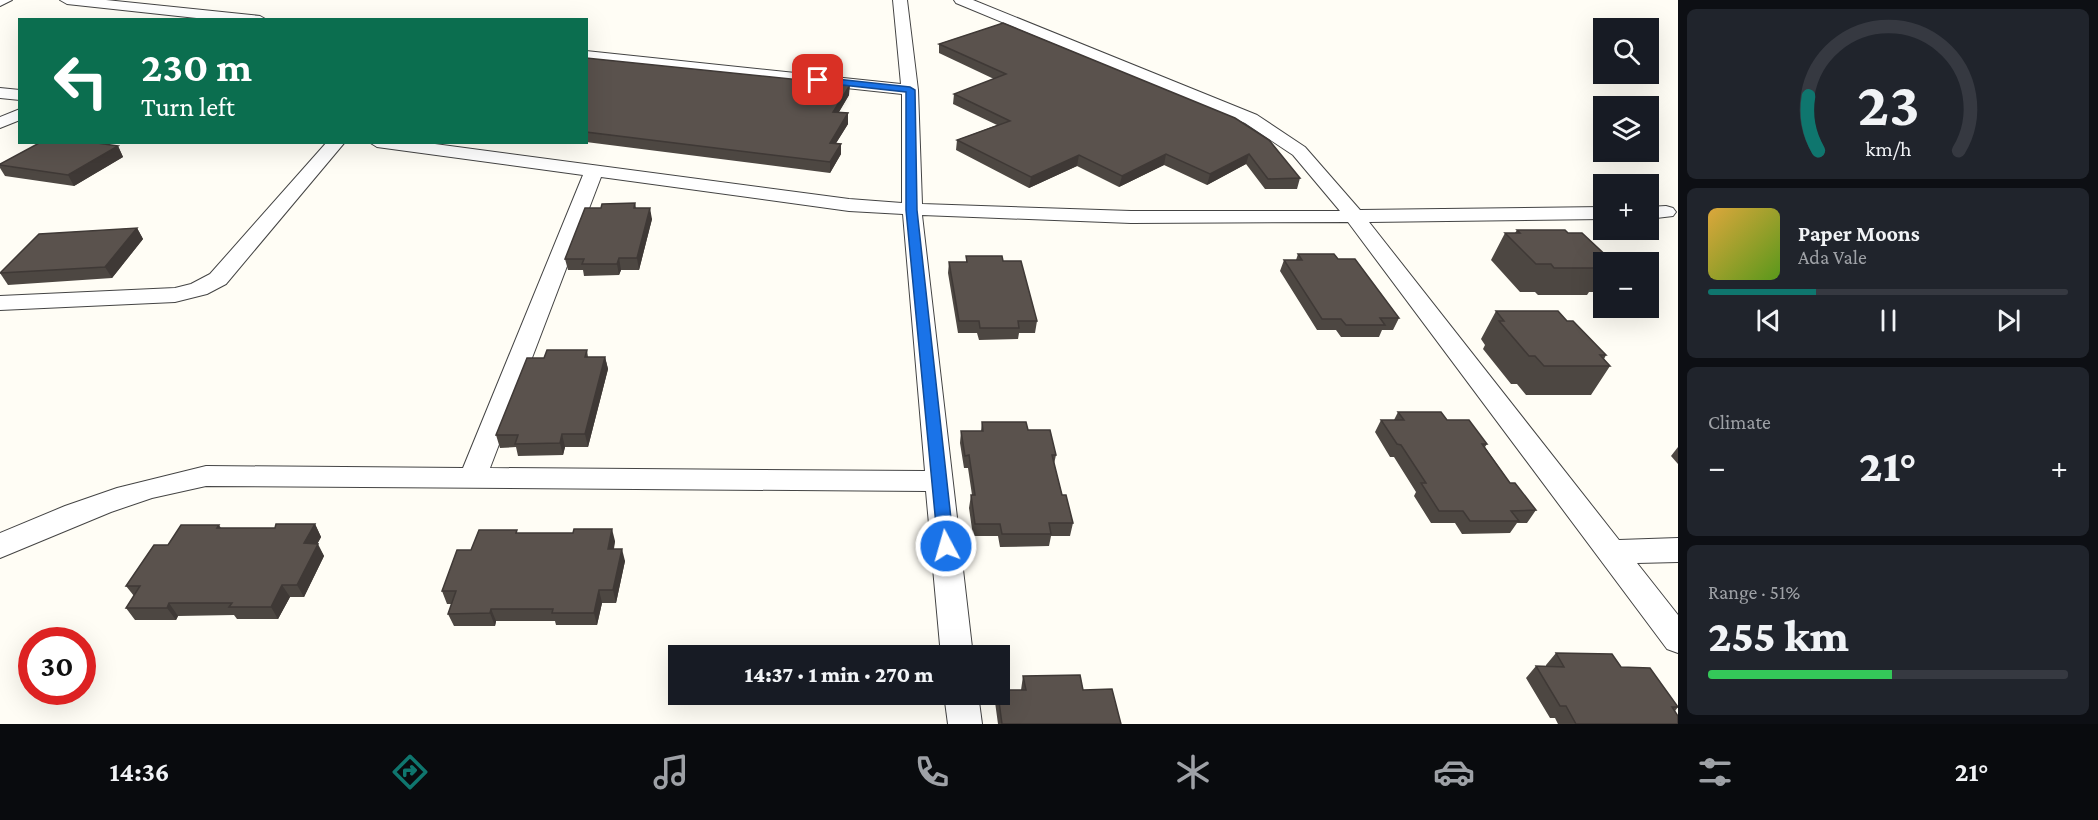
<!DOCTYPE html>
<html lang="en">
<head>
<meta charset="utf-8">
<style>
	:root { --surface:#171b24; --page:#20242c; --text:#f1f3f6; --muted:#9ea1a6; --line:#363941; --accent:#0f766e }
	body { margin:0; font-family:"Crimson Pro",serif; background:var(--page); color:var(--text); height:100vh; display:flex; flex-direction:column; font-size:22px; white-space:nowrap }
	* { box-sizing:border-box; margin:0 }
	p { font-size:20px; color:var(--muted) }
	.icon { flex:none; width:33px; height:33px; fill:none; stroke:currentColor; stroke-width:2; stroke-linecap:round; stroke-linejoin:round }
	.map { position:relative; flex:1; overflow:hidden }
	.sheet { display:flex; flex-direction:column; gap:9px; padding:9px; background:#0d0f14; width:420px }
	.sheet>* { flex:none }
	.banner { position:absolute; left:18px; top:18px; width:570px; height:126px; border-radius:0px; box-shadow:0 6px 24px #0002; background:#0b6e4f; color:#fff; overflow:hidden }
	.fabs { position:absolute; left:1593px; top:18px; display:grid; gap:12px }
	.fabs a { display:grid; place-items:center; width:66px; height:66px; border-radius:0px; background:var(--surface); box-shadow:0 6px 24px #0002; font-size:30px }
	.speed { position:absolute; left:18px; top:627px; display:flex; gap:12px; font-size:30px; font-weight:700; text-align:center }
	.speed>* { display:grid; place-content:center; width:78px; height:78px; border-radius:50%; background:var(--surface); box-shadow:0 6px 24px #0002; line-height:1 }
	.speed .limit { border:9px solid #d22; background:#fff; color:#111 }
	.pin { position:absolute; display:grid; place-items:center; width:51px; height:51px; color:#fff; margin:-26px; border-radius:12px; box-shadow:0 3px 9px #0006 }
	.me { position:absolute; width:66px; margin:-33px; rotate:354deg; stroke-linejoin:round; filter:drop-shadow(0 0 4px #0008) }
	.turn { display:flex; align-items:center; gap:21px; height:126px; padding:0 24px; font-size:27px }
	.turn .icon { width:78px; height:78px; stroke-width:2.5 }
	.turn b { display:block; font-size:42px; line-height:51px }
	.big { font-size:45px; font-weight:800; line-height:1.1 }
	.sheet .card { flex:1; display:flex; flex-direction:column; justify-content:center; gap:9px; min-width:0; padding:0 21px; border-radius:9px; background:var(--page) }
	.sheet .dial { align-items:center; gap:0 }
	.dial svg { height:156px; overflow:visible; fill:none; stroke:var(--line); stroke-width:7; stroke-linecap:round; text-anchor:middle }
	.dial text { fill:var(--text); stroke:none }
	.song { display:flex; align-items:center; gap:18px }
	.cover { width:72px; height:72px; border-radius:9px; background:linear-gradient(135deg,hsl(40 70% 55%),hsl(90 70% 35%)) }
	.played { height:6px; border-radius:3px; background:linear-gradient(90deg,var(--accent) 30%,var(--line) 30%) }
	.keys { display:flex; justify-content:space-around; direction:ltr }
	.heat { display:flex; justify-content:space-between; align-items:center; font-size:33px; direction:ltr }
	.charge { height:9px; border-radius:4px; background:linear-gradient(90deg,#34c759 51%,var(--line) 0) }
	.trip { position:absolute; left:668px; top:645px; width:342px; height:60px; border-radius:0px; background:var(--surface); box-shadow:0 6px 24px #0002; font-weight:800; line-height:60px; text-align:center }
	.menu { display:flex; height:96px; justify-content:space-around; align-items:center; background:#090b0e; color:var(--muted) }
	.menu .icon { width:42px; height:42px }
	.menu .active { color:var(--accent) }
	.menu b { font-size:27px; color:var(--text) }
	main { display:flex; flex:1; min-height:0 }
	.map>svg:first-child { display:block }
</style>
</head>
<body>
<main>
<div class="map">
<svg width="1678" height="724" viewBox="0 0 1678 724">
	<rect width="100%" height="100%" fill="#fffdf5"/>
	<g fill="none" stroke-linecap="round" stroke-linejoin="round">
		<!-- minor casing -->
		<g stroke="#444" stroke-width="2">
			<g id="minor">
				<polygon points="0,0 12,0 0,6"/>
				<polygon points="60,0 106,0 260,16 267,20 215,20 67,4"/>
				<path d="M893,0h14l11,90 4,114 209,7h209l-47,-56 -48,-32 -289,-120 -2,-3h19l284,115 48,32 55,63 244,-3v12l-235,3 250,318 59,-2v24l-41,1 41,52v38l-11,-4 -319,-427 -217,1 -209,-8 51,441h-32l-15,-165 -720,-5 -54,12 -41,14 -111,46v-25l65,-27 52,-18 89,-22 257,2 120,-293 -206,-28 -8,-5h51l429,57 53,4v-109l-316,-34v-9l315,33zM601,177l248,34 54,3 22,257 -435,-3z"/>
				<polygon points="0,88 20,90 20,100 0,98"/>
				<polygon points="20,109 20,120 0,128 0,117"/>
				<polygon points="327,142 345,142 226,284 207,294 175,302 0,310 0,296 175,288 191,284 210,274"/>
				<polygon points="1666,206 1673,208 1676,212 1673,216 1648,219 1648,207"/>
				<polygon points="944,694 978,694 982,724 948,724"/>
			</g>
		</g>
		<!-- minor -->
		<use href="#minor" fill="#fff" fill-rule="evenodd"/>
	</g>
	<!-- wall -->
	<g fill="#4d4742">
		<polygon points="1003,23 1300,178 1297,189 1265,189 1246,164 1207,185 1164,165 1119,187 1077,166 1029,188 956,150 957,140 997,125 953,104 954,94 994,79 939,53 939,44"/>
		<polygon points="586,58 849,95 839,112 848,113 848,124 836,143 841,154 830,173 586,142"/>
		<polygon points="118,146 123,157 74,186 5,176 0,168 0,164"/>
		<polygon points="635,203 636,208 652,219 639,270 621,270 619,275 584,276 583,270 568,270 565,259 601,208"/>
		<polygon points="137,228 143,239 112,278 8,285 0,273"/>
		<polygon points="1517,230 1604,262 1604,284 1599,292 1589,292 1587,295 1538,295 1535,292 1520,292 1491,260 1505,233 1515,233"/>
		<polygon points="1298,254 1338,259 1399,318 1393,330 1382,330 1379,337 1341,337 1336,330 1317,330 1280,271 1284,260 1296,260"/>
		<polygon points="966,256 1003,261 1037,321 1035,333 1019,333 1018,339 979,340 977,333 958,333 948,273 949,262 966,262"/>
		<polygon points="1496,311 1567,321 1606,355 1604,359 1610,366 1591,395 1526,395 1517,384 1511,384 1483,349 1485,345 1481,339"/>
		<polygon points="587,350 588,357 605,357 608,369 588,447 565,447 563,455 518,456 516,447 500,448 496,435 544,358"/>
		<polygon points="1398,412 1447,420 1487,444 1485,447 1510,483 1536,510 1527,523 1517,523 1510,533 1462,534 1455,523 1431,523 1414,496 1416,492 1394,457 1390,457 1375,432 1381,420 1394,420"/>
		<polygon points="982,422 1028,430 1056,455 1054,464 1062,495 1073,523 1070,536 1051,536 1049,546 1000,547 998,536 973,536 969,508 971,495 972,495 968,468 964,468 960,443 961,431 981,431"/>
		<polygon points="1678,447 1678,464 1671,456"/>
		<polygon points="315,524 321,537 317,544 324,556 304,597 290,597 278,619 237,619 234,615 178,616 176,620 135,620 126,608 134,596 126,586 168,545 219,525 221,528 275,528"/>
		<polygon points="518,533 615,541 614,549 625,561 616,603 602,603 597,625 556,625 555,621 496,621 495,626 454,626 448,614 452,604 447,604 442,591 471,550"/>
		<polygon points="1556,653 1621,667 1678,707 1675,711 1678,724 1558,724 1555,718 1550,718 1526,678 1536,666 1546,666 1546,665"/>
		<polygon points="1023,676 1083,690 1121,724 998,724 995,702 996,694 1021,690"/>
	</g>
	<!-- shaded-wall -->
	<g fill="#3f3936">
		<polygon points="850,85 849,95 833,122 833,112"/>
		<polygon points="848,113 848,124 830,153 830,143"/>
		<polygon points="841,144 841,154 830,173 830,162"/>
		<polygon points="118,146 123,157 74,186 68,175"/>
		<polygon points="1166,154 1164,165 1119,187 1122,176"/>
		<polygon points="1249,154 1246,164 1207,185 1210,174"/>
		<polygon points="1079,155 1077,166 1029,188 1031,177"/>
		<polygon points="650,208 652,219 639,270 637,258"/>
		<polygon points="137,228 143,239 112,278 105,267"/>
		<polygon points="619,258 621,270 619,275 617,264"/>
		<polygon points="605,357 608,369 588,447 585,434"/>
		<polygon points="562,434 565,447 563,455 560,443"/>
		<polygon points="315,524 321,537 311,556 304,543"/>
		<polygon points="612,529 615,541 611,561 608,549"/>
		<polygon points="318,544 324,556 304,597 297,585"/>
		<polygon points="622,549 625,561 616,603 613,590"/>
		<polygon points="282,585 290,597 278,619 271,607"/>
		<polygon points="599,590 602,603 597,625 594,613"/>
		<polygon points="169,603 178,616 176,620 167,608"/>
		<polygon points="491,609 496,621 495,626 490,613"/>
	</g>
	<!-- building -->
	<g fill="#5a524d" stroke="#3f3936" stroke-width="1.5">
		<polygon points="1003,23 1235,118 1269,140 1300,178 1268,179 1249,154 1210,174 1166,154 1122,176 1079,155 1031,177 957,140 1010,121 954,94 1006,74 939,44"/>
		<polygon points="586,58 850,85 833,112 848,113 830,143 841,144 830,162 586,132"/>
		<polygon points="41,142 90,142 118,146 68,175 0,165 0,164"/>
		<polygon points="635,203 634,208 650,208 637,258 619,258 617,264 582,264 584,259 565,259 585,208 601,208 602,204"/>
		<polygon points="137,228 105,267 0,273 39,234"/>
		<polygon points="1517,230 1565,230 1568,233 1582,233 1613,262 1604,262 1604,265 1601,265 1604,268 1554,268 1551,264 1536,264 1505,233 1520,233"/>
		<polygon points="1298,254 1334,254 1338,259 1355,259 1399,318 1380,318 1385,325 1346,325 1341,319 1322,319 1284,260 1302,260"/>
		<polygon points="966,256 1002,256 1003,261 1021,261 1037,321 1018,321 1019,328 980,328 979,321 959,321 949,262 967,262"/>
		<polygon points="1496,311 1558,311 1567,321 1573,321 1606,355 1600,355 1610,366 1544,366 1535,356 1529,356 1499,321 1504,321"/>
		<polygon points="547,350 587,350 585,357 605,357 585,434 562,434 560,443 515,444 518,435 496,435 527,358 544,358"/>
		<polygon points="1398,412 1441,412 1447,420 1469,420 1487,444 1482,444 1510,483 1515,483 1536,510 1511,511 1519,521 1470,521 1463,511 1439,511 1421,483 1426,483 1401,445 1397,444 1381,420 1404,420"/>
		<polygon points="982,422 1026,422 1028,430 1050,430 1056,455 1052,455 1062,495 1066,495 1073,523 1049,523 1051,534 1002,534 1000,524 975,524 971,495 975,495 969,455 965,456 961,431 983,431"/>
		<polygon points="276,524 315,524 304,543 318,544 297,585 282,585 271,607 229,607 232,603 169,603 167,608 126,608 140,586 126,586 154,545 168,545 181,525 219,525 217,528 275,528"/>
		<polygon points="574,529 612,529 608,549 622,549 613,590 599,590 594,613 552,613 553,609 491,609 490,613 448,614 456,591 442,591 457,550 471,550 479,530 517,530 516,533 573,533"/>
		<polygon points="1556,653 1612,654 1621,667 1650,668 1678,707 1672,707 1678,716 1678,724 1576,724 1566,706 1560,706 1536,666 1564,667"/>
		<polygon points="1080,675 1083,690 1112,689 1121,724 1002,724 998,694 999,694 999,690 1026,690 1023,676"/>
	</g>
	<!-- route -->
	<polygon fill="#1a73e8" stroke="#114b97" stroke-width="1.5" points="818,77 910,87 915,90 917,210 954,546 952,551 946,553 940,551 938,546 906,210 906,92 815,82 815,78"/>
</svg>
<div class="fabs">
<a><svg class="icon" aria-label="search" viewBox="0 0 24 24"><circle cx="10" cy="10" r="6"/><path d="M15 15l6 6"/></svg></a>
<a><svg class="icon" aria-label="layers" viewBox="0 0 24 24"><path d="M12 4l9 5-9 5-9-5zM3 14l9 5 9-5"/></svg></a>
<a>+</a>
<a>−</a>
</div>
<div class="speed"><div class="limit">30</div></div>
<div class="pin" style="left:818px;top:80px;background:#d93025"><svg class="icon" aria-label="arrive" viewBox="0 0 24 24"><path d="M6 21V4h12l-3 4 3 4H6"/></svg></div>
<svg class="me" style="left:946px;top:546px" viewBox="-20 -20 40 40"><circle r="17" fill="#1a73e8" stroke="#fff" stroke-width="3"/><path d="M0-11L8 9 0 5-8 9z" fill="#fff"/></svg>
<div class="trip">14:37 · 1 min · 270 m</div>
<div class="banner">
<div class="turn"><svg class="icon" aria-label="left" viewBox="0 0 24 24"><path d="M17 20v-9H6M10 6l-5 5 5 5"/></svg><div><b>230 m</b>Turn left</div></div>
</div>
</div>
<section class="sheet">
<div class="card dial"><svg viewBox="0 0 100 80">
<path d="M14 69A42 42 0 1 1 86 69"/>
<path d="M14 69A42 42 0 0 1 9 41" stroke="#0f766e"/>
<text x="50" y="56" font-size="32" font-weight="700">23</text>
<text x="50" y="72" font-size="11">km/h</text>
</svg></div>
<div class="card">
<div class="song"><i class="cover"></i><div><b>Paper Moons</b><p>Ada Vale</p></div></div>
<div class="played"></div>
<div class="keys"><svg class="icon" aria-label="previous" viewBox="0 0 24 24"><path d="M18 5L8 12l10 7zM5 5v14"/></svg><svg class="icon" aria-label="pause" viewBox="0 0 24 24"><path d="M8 5v14M16 5v14"/></svg><svg class="icon" aria-label="next" viewBox="0 0 24 24"><path d="M6 5l10 7-10 7zM19 5v14"/></svg></div>
</div>
<div class="card"><p>Climate</p>
<div class="heat"><a>−</a><b class="big">21°</b><a>+</a></div>
</div>
<div class="card"><p>Range · 51%</p><b class="big">255 km</b><div class="charge"></div></div>
</section>
</main>
<nav class="menu">
<b>14:36</b>
<svg class="icon active" aria-label="directions" viewBox="0 0 24 24"><path d="M12 3l9 9-9 9-9-9zM9 14v-3h6M13 9l2 2-2 2"/></svg>
<svg class="icon" aria-label="music" viewBox="0 0 24 24"><path d="M9 18V5l10-2v13"/><circle cx="6" cy="18" r="3"/><circle cx="16" cy="16" r="3"/></svg>
<svg class="icon" aria-label="phone" viewBox="0 0 24 24"><path d="M5 4h4l2 5-3 2q2 4 5 5l2-3 5 2v4C11 20 4 13 5 4z"/></svg>
<svg class="icon" aria-label="climate" viewBox="0 0 24 24"><path d="M12 3v18M4 7l16 10M4 17L20 7"/></svg>
<svg class="icon" aria-label="car" viewBox="0 0 24 24"><path d="M5 17H2v-5l4-1 3-4h7l3 4 3 1v5h-3M9 17h6M6 11h13"/><circle cx="7" cy="17" r="2"/><circle cx="17" cy="17" r="2"/></svg>
<svg class="icon" aria-label="filters" viewBox="0 0 24 24"><path d="M4 7h16M4 17h16"/><circle cx="9" cy="7" r="2"/><circle cx="15" cy="17" r="2"/></svg>
<b>21°</b>
</nav>
</body>
</html>
